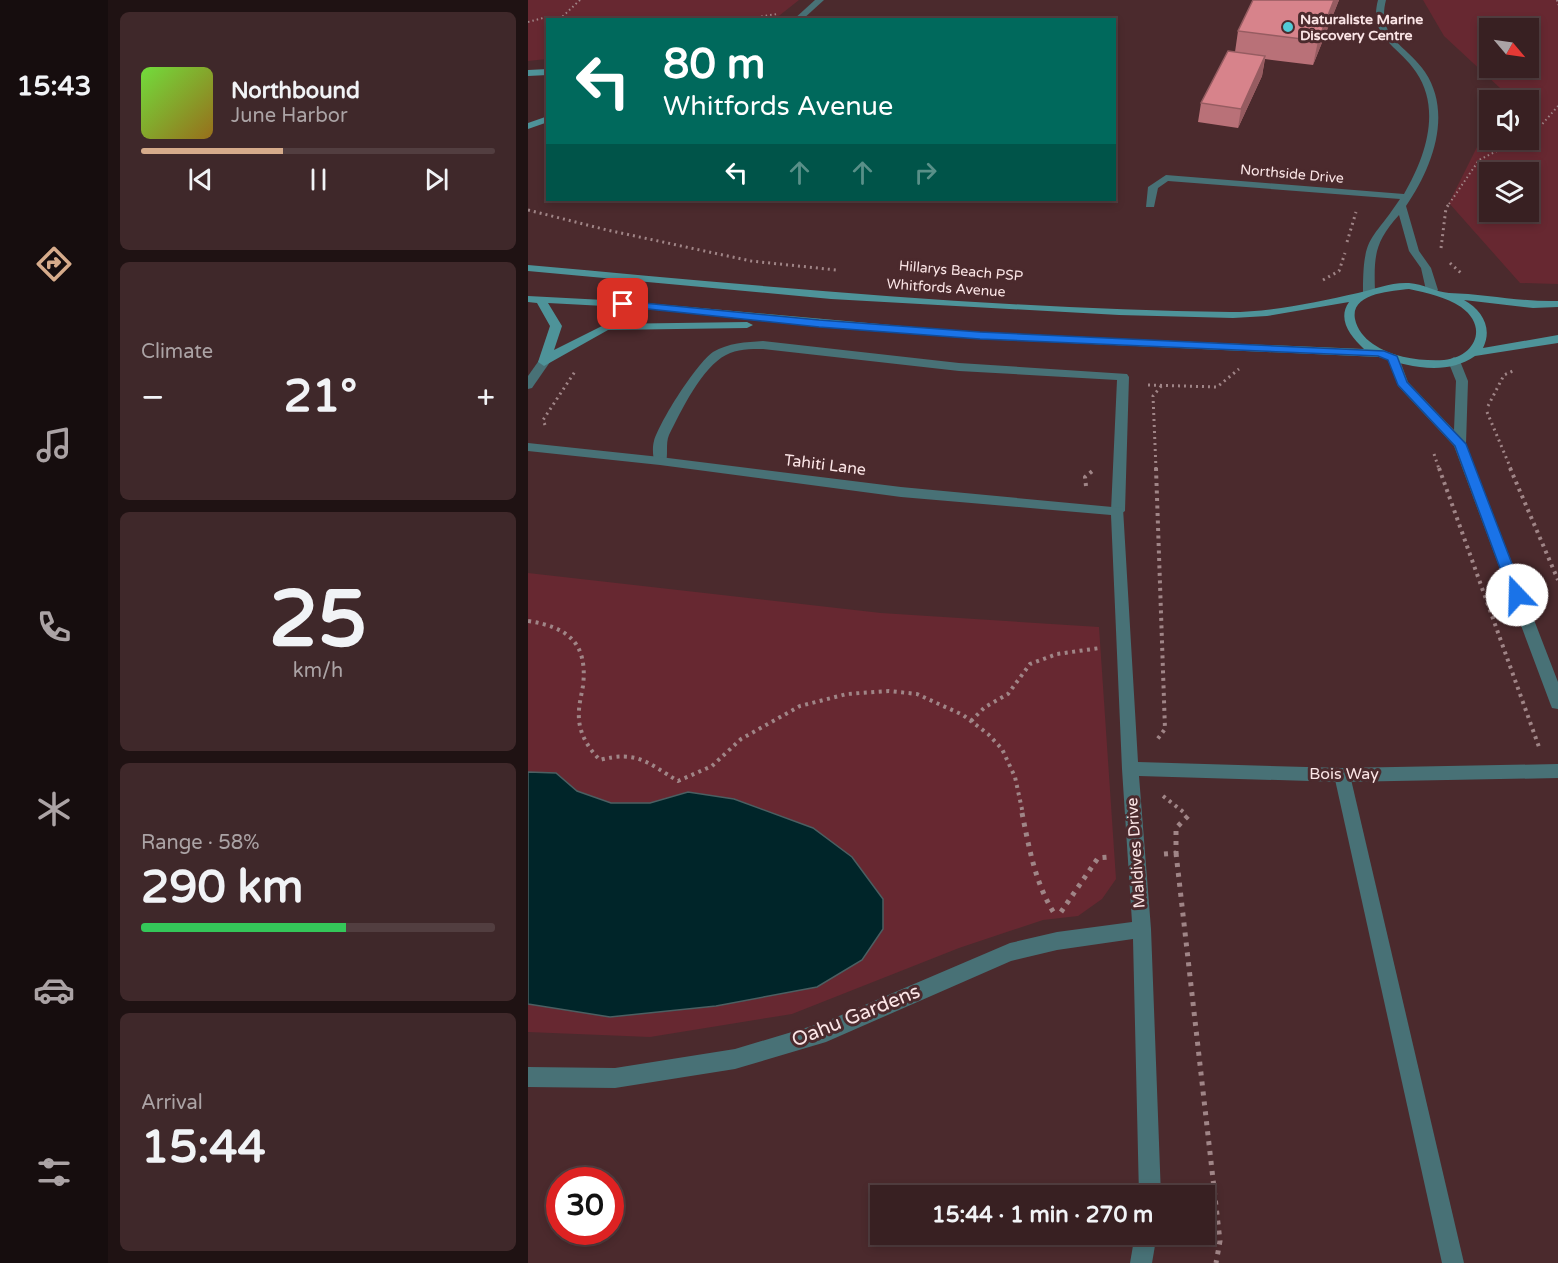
<!DOCTYPE html>
<html lang="en">
<head>
<meta charset="utf-8">
<style>
	:root { --surface:#382022; --page:#3f282a; --text:#f1f3f6; --muted:#aba3a5; --line:#523e40; --accent:#d6ab8b }
	body { margin:0; font-family:"Varela Round",sans-serif; background:var(--page); color:var(--text); height:100vh; display:flex; flex-direction:column; font-size:22px; white-space:nowrap }
	* { box-sizing:border-box; margin:0 }
	p { font-size:20px; color:var(--muted) }
	.icon { flex:none; width:33px; height:33px; fill:none; stroke:currentColor; stroke-width:2; stroke-linecap:round; stroke-linejoin:round }
	.map { position:relative; flex:1; overflow:hidden }
	.side { display:flex; flex-direction:column; gap:12px; padding:12px; background:#1f1213; width:420px }
	.side>* { flex:none }
	.guide { position:absolute; left:18px; top:18px; width:570px; height:183px; border-radius:0px; box-shadow:0 3px 9px #0003,0 0 0 2px var(--line); background:#00695c; color:#fff; overflow:hidden }
	.needle { width:39px; rotate:119deg }
	.buttons { position:absolute; left:951px; top:18px; display:grid; gap:12px }
	.buttons a { display:grid; place-items:center; width:60px; height:60px; border-radius:0px; background:var(--surface); box-shadow:0 3px 9px #0003,0 0 0 2px var(--line); font-size:30px }
	.speed { position:absolute; left:18px; top:1167px; display:flex; gap:12px; font-size:30px; font-weight:700; text-align:center }
	.speed>* { display:grid; place-content:center; width:78px; height:78px; border-radius:50%; background:var(--surface); box-shadow:0 3px 9px #0003,0 0 0 2px var(--line); line-height:1 }
	.speed .limit { border:9px solid #d22; background:#fff; color:#111 }
	.pin { position:absolute; display:grid; place-items:center; width:51px; height:51px; color:#fff; margin:-26px; border-radius:12px; box-shadow:0 3px 9px #0006 }
	.me { position:absolute; width:66px; margin:-33px; rotate:339deg; stroke-linejoin:round; filter:drop-shadow(0 0 4px #0008) }
	.turn { display:flex; align-items:center; gap:21px; height:126px; padding:0 18px; font-size:27px }
	.turn .icon { width:78px; height:78px; stroke-width:2.5 }
	.turn b { display:block; font-size:42px; line-height:51px }
	.lanes { display:flex; align-items:center; height:57px; padding:0 18px; background:#0003; justify-content:center; gap:30px; direction:ltr }
	.lanes .off { opacity:.35 }
	.big { font-size:45px; font-weight:800; line-height:1.1 }
	.side .tile { flex:1; display:flex; flex-direction:column; justify-content:center; gap:9px; min-width:0; padding:0 21px; border-radius:9px; background:var(--page) }
	.side .dial { align-items:center; gap:0 }
	.dial b { font-size:78px; line-height:1 }
	.song { display:flex; align-items:center; gap:18px }
	.cover { width:72px; height:72px; border-radius:9px; background:linear-gradient(135deg,hsl(100 70% 55%),hsl(40 70% 35%)) }
	.played { height:6px; border-radius:3px; background:linear-gradient(90deg,var(--accent) 40%,var(--line) 40%) }
	.keys { display:flex; justify-content:space-around; direction:ltr }
	.heat { display:flex; justify-content:space-between; align-items:center; font-size:33px; direction:ltr }
	.charge { height:9px; border-radius:4px; background:linear-gradient(90deg,#34c759 58%,var(--line) 0) }
	.trip { position:absolute; left:342px; top:1185px; width:345px; height:60px; border-radius:0px; background:var(--surface); box-shadow:0 3px 9px #0003,0 0 0 2px var(--line); font-weight:800; line-height:60px; text-align:center }
	main { display:flex; flex:1; min-height:0 }
	.tab-bar { display:flex; flex-direction:column; width:108px; justify-content:space-around; align-items:center; background:#160d0e; color:var(--muted) }
	.tab-bar .icon { width:42px; height:42px }
	.tab-bar .on { color:var(--accent) }
	.tab-bar b { font-size:27px; color:var(--text) }
	.map>svg:first-child { display:block }
</style>
</head>
<body>
<main>
<nav class="tab-bar">
<b>15:43</b>
<svg class="icon on" aria-label="directions" viewBox="0 0 24 24"><path d="M12 3l9 9-9 9-9-9zM9 14v-3h6M13 9l2 2-2 2"/></svg>
<svg class="icon" aria-label="music" viewBox="0 0 24 24"><path d="M9 18V5l10-2v13"/><circle cx="6" cy="18" r="3"/><circle cx="16" cy="16" r="3"/></svg>
<svg class="icon" aria-label="phone" viewBox="0 0 24 24"><path d="M5 4h4l2 5-3 2q2 4 5 5l2-3 5 2v4C11 20 4 13 5 4z"/></svg>
<svg class="icon" aria-label="climate" viewBox="0 0 24 24"><path d="M12 3v18M4 7l16 10M4 17L20 7"/></svg>
<svg class="icon" aria-label="car" viewBox="0 0 24 24"><path d="M5 17H2v-5l4-1 3-4h7l3 4 3 1v5h-3M9 17h6M6 11h13"/><circle cx="7" cy="17" r="2"/><circle cx="17" cy="17" r="2"/></svg>
<svg class="icon" aria-label="filters" viewBox="0 0 24 24"><path d="M4 7h16M4 17h16"/><circle cx="9" cy="7" r="2"/><circle cx="15" cy="17" r="2"/></svg>
</nav>
<section class="side">
<div class="tile">
<div class="song"><i class="cover"></i><div><b>Northbound</b><p>June Harbor</p></div></div>
<div class="played"></div>
<div class="keys"><svg class="icon" aria-label="previous" viewBox="0 0 24 24"><path d="M18 5L8 12l10 7zM5 5v14"/></svg><svg class="icon" aria-label="pause" viewBox="0 0 24 24"><path d="M8 5v14M16 5v14"/></svg><svg class="icon" aria-label="next" viewBox="0 0 24 24"><path d="M6 5l10 7-10 7zM19 5v14"/></svg></div>
</div>
<div class="tile"><p>Climate</p>
<div class="heat"><a>−</a><b class="big">21°</b><a>+</a></div>
</div>
<div class="tile dial"><b>25</b><p>km/h</p></div>
<div class="tile"><p>Range · 58%</p><b class="big">290 km</b><div class="charge"></div></div>
<div class="tile"><p>Arrival</p><b class="big">15:44</b></div>
</section>
<div class="map">
<svg width="1030" height="1263" viewBox="0 0 1030 1263">
	<rect width="100%" height="100%" fill="#4b2a2d"/>
	<!-- green -->
	<g fill="#672831" fill-rule="evenodd">
		<polygon points="0,0 271,0 247,19 20,20 19,59 0,61"/>
		<path d="M895,0h135v284l-38,-1 -71,-80 31,-62 9,-25 1,24h38v-40h-32l4,-12 -56,-52zM962,28h38v40h-38zM962,172h38v40h-38z"/>
		<polygon points="0,573 353,613 571,627 588,879 574,899 550,916 515,920 431,948 264,1014 122,1037 0,1032"/>
	</g>
	<!-- water -->
	<polygon fill="#002529" stroke="#4b5f62" stroke-width="1.5" points="0,772 28,773 49,791 83,803 122,803 160,792 206,799 285,828 324,857 355,899 355,929 334,960 289,987 188,1006 82,1017 0,1004"/>
	<g fill="none" stroke-linecap="round" stroke-linejoin="round">
		<!-- path-far3 -->
		<g stroke="#a08587" stroke-width="2" stroke-dasharray="1.5 3" stroke-linecap="butt">
			<polyline points="52,0 33,18 72,20"/>
			<polyline points="1029,0 1030,5"/>
			<polyline points="211,20 249,14"/>
			<polyline points="0,22 15,18 33,19"/>
			<polyline points="1000,134 1010,129 1030,106"/>
			<polyline points="921,204 951,160 991,140"/>
		</g>
		<!-- path-far2 -->
		<g stroke="#a08587" stroke-width="3" stroke-dasharray="2 4" stroke-linecap="butt">
			<polyline points="0,210 79,230 223,261 308,270"/>
			<polyline points="819,242 828,212"/>
			<polyline points="913,248 918,208 922,203"/>
			<polyline points="922,263 934,274"/>
			<polyline points="795,280 811,271 817,253"/>
			<polyline points="620,385 689,387 711,369"/>
			<polyline points="960,406 976,375 987,370"/>
			<polyline points="959,412 983,469"/>
			<polyline points="17,425 15,420 48,370"/>
			<polyline points="906,454 911,469"/>
			<polyline points="628,469 625,396 634,385"/>
		</g>
		<!-- path-far1 -->
		<g stroke="#a08587" stroke-width="4" stroke-dasharray="3 4.5" stroke-linecap="butt">
			<polyline points="628,468 637,729 628,741"/>
			<polyline points="911,468 1011,747"/>
			<polyline points="982,468 1030,580"/>
			<polyline points="558,486 557,477 567,469"/>
			<path d="M0,621c40,6 60,22 55,65 -2,11 -5,22 -4,33 1,16 10,30 21,41 37,-10 48,3 78,21l34,-15 29,-27 59,-33 47,-12 42,-3 28,3 46,21 25,19 14,15 13,28 8,37"/>
			<polyline points="443,721 457,707 480,694 502,664 529,654 572,648"/>
			<polyline points="635,796 658,814"/>
		</g>
		<!-- path -->
		<g stroke="#a08587" stroke-width="5" stroke-dasharray="4 6" stroke-linecap="butt">
			<path d="M494,813c7,34 13,70 32,100"/>
			<polyline points="648,853 692,1241 688,1263"/>
			<polyline points="636,854 648,853 648,828 660,816 656,813"/>
			<polyline points="533,912 570,858 581,857"/>
		</g>
		<!-- service -->
		<g fill="#487176" fill-rule="evenodd">
			<polygon points="287,0 296,0 274,20 265,20"/>
			<path d="M235,341l196,22 168,11 2,3 -4,134 -7,5 -7,-5 6,-131 -158,-9 -196,-22c-13,0 -26,0 -37,6 -24,12 -45,56 -57,80 -4,9 0,21 -4,29h-10c-2,-6 -3,-16 -1,-23 6,-20 42,-77 59,-89 15,-9 33,-10 50,-11z"/>
			<polygon points="814,768 820,770 822,775 936,1263 914,1263 806,775 808,770"/>
		</g>
		<!-- minor -->
		<g fill="#487176" fill-rule="evenodd">
			<path d="M850,0h8c-10,38 21,45 39,72 28,42 7,96 -19,134l13,45 12,17 7,22 -2,2h-8l-2,-2 -5,-22 -12,-17 -10,-36c-25,28 -25,41 -24,77l-6,3 -6,-3c0,-58 8,-49 37,-93l-232,-18 -10,7 -4,19h-8l2,-20 18,-12 238,19c21,-36 38,-84 12,-122 -18,-27 -48,-34 -38,-72z"/>
			<polygon points="865,354 871,358 880,382 926,430 928,381 920,361 926,357 932,361 940,381 938,444 1030,682 1030,709 1024,708 1022,703 926,446 870,386 859,358"/>
			<polygon points="16,358 22,362 4,388 0,389 0,376 12,359"/>
			<polygon points="0,443 132,457 373,487 595,508 610,762 814,768 1030,764 1030,778 814,782 611,776 623,929 633,1196 611,1196 605,939 529,950 483,961 298,1042 207,1069 87,1088 0,1087 0,1067 87,1068 207,1049 297,1022 482,943 529,932 604,922 594,769 583,515 373,497 132,465 0,451"/>
			<polygon points="607,1234 629,1234 624,1263 602,1263"/>
		</g>
		<!-- secondary -->
		<g fill="#4e9399" fill-rule="evenodd">
			<polygon points="20,69 20,75 0,76 0,70"/>
			<polygon points="20,116 20,122 0,129 0,123"/>
			<path d="M0,265c233,21 467,44 702,47 42,0 87,-10 128,-19 17,-4 33,-11 51,-10 14,1 27,9 40,10 36,1 72,9 109,8v6l-25,1 -69,-8c18,10 29,28 19,48l75,-13v8l-83,13c-28,20 -66,11 -96,1l-399,-18 -357,-32 -75,-4 14,23 -8,24 52,-26 141,-2 6,3 -6,3 -139,2 -64,36 -6,-4 12,-36 -13,-23 -9,-1v-6l95,5 357,32 384,16c-14,-13 -27,-30 -15,-47l-82,14 -34,2 -114,-3 -288,-16 -303,-28zM881,289c18,4 37,8 52,18 28,20 14,50 -17,53 -24,1 -51,-2 -71,-16 -9,-6 -16,-15 -18,-25 -5,-26 37,-28 54,-30z"/>
		</g>
	</g>
	<!-- wall -->
	<polygon fill="#b97178" points="725,0 811,0 785,65 737,59 734,76 710,128 670,122 673,103 707,52 710,31"/>
	<!-- shaded-wall -->
	<g fill="#965c61">
		<polygon points="806,0 811,0 785,65 790,41"/>
		<polygon points="737,56 734,76 710,128 713,109"/>
	</g>
	<!-- building -->
	<g fill="#d7838b" stroke="#965c61" stroke-width="1.5">
		<polygon points="725,0 806,0 790,41 710,31"/>
		<polygon points="700,51 737,56 713,109 673,103"/>
	</g>
	<!-- route -->
	<polygon fill="#1a73e8" stroke="#114b97" stroke-width="1.5" points="95,301 291,320 452,332 856,351 869,356 879,382 938,444 996,595 989,600 982,595 927,446 870,385 860,360 850,356 452,339 291,327 92,306 92,302"/>
	<!-- markers -->
	<circle fill="#52cbd7" stroke="#4b2a2d" stroke-width="2" cx="760" cy="27" r="6"/>
	<g text-anchor="middle" dominant-baseline="central" stroke-width="6" stroke-linejoin="round" paint-order="stroke">
		<!-- far-poi labels -->
		<g font-size="14" font-weight="bold" fill="#fbe5e6" stroke="#4b2a2d" text-anchor="start">
			<text x="772" y="19">Naturaliste Marine<tspan x="772" dy="16">Discovery Centre</tspan></text>
		</g>
		<!-- far-street labels -->
		<g font-size="14" fill="#fbe5e6" stroke="#4b2a2d">
			<text transform="translate(764 174) rotate(5)">Northside Drive</text>
			<text transform="translate(433 271) rotate(5)">Hillarys Beach PSP</text>
			<text transform="translate(418 288) rotate(4)">Whitfords Avenue</text>
		</g>
		<!-- street labels -->
		<g font-size="16" fill="#fbe5e6" stroke="#4b2a2d">
			<text transform="translate(297 465) rotate(7)">Tahiti Lane</text>
			<text x="816" y="774">Bois Way</text>
			<text transform="translate(608 853) rotate(-94)">Maldives Drive</text>
		</g>
		<!-- near-street labels -->
		<g font-size="20" fill="#fbe5e6" stroke="#4b2a2d">
			<text transform="translate(328 1016) rotate(-22)">Oahu Gardens</text>
		</g>
	</g>
</svg>
<div class="buttons">
<a><svg class="needle" viewBox="-14 -14 28 28"><path d="M0-13l5 13h-10z" fill="#e53935"/><path d="M0 13l5-13h-10z" fill="#aba3a5"/></svg></a>
<a><svg class="icon" aria-label="sound" viewBox="0 0 24 24"><path d="M4 9h4l5-4v14l-5-4H4zM17 9q2 3 0 6"/></svg></a>
<a><svg class="icon" aria-label="layers" viewBox="0 0 24 24"><path d="M12 4l9 5-9 5-9-5zM3 14l9 5 9-5"/></svg></a>
</div>
<div class="speed"><div class="limit">30</div></div>
<div class="pin" style="left:95px;top:304px;background:#d93025"><svg class="icon" aria-label="arrive" viewBox="0 0 24 24"><path d="M6 21V4h12l-3 4 3 4H6"/></svg></div>
<svg class="me" style="left:989px;top:595px" viewBox="-20 -20 40 40"><circle r="19" fill="#fff"/><path d="M0-13L10 11 0 6-10 11z" fill="#1a73e8"/></svg>
<div class="trip">15:44 · 1 min · 270 m</div>
<div class="guide">
<div class="turn"><svg class="icon" aria-label="left" viewBox="0 0 24 24"><path d="M17 20v-9H6M10 6l-5 5 5 5"/></svg><div><b>80 m</b>Whitfords Avenue</div></div>
<div class="lanes"><svg class="icon" aria-label="left" viewBox="0 0 24 24"><path d="M17 20v-9H6M10 6l-5 5 5 5"/></svg><svg class="icon off" aria-label="ahead" viewBox="0 0 24 24"><path d="M12 20V5M6 11l6-6 6 6"/></svg><svg class="icon off" aria-label="ahead" viewBox="0 0 24 24"><path d="M12 20V5M6 11l6-6 6 6"/></svg><svg class="icon off" aria-label="right" viewBox="0 0 24 24"><path d="M7 20v-9h11M14 6l5 5-5 5"/></svg></div>
</div>
</div>
</main>
</body>
</html>
